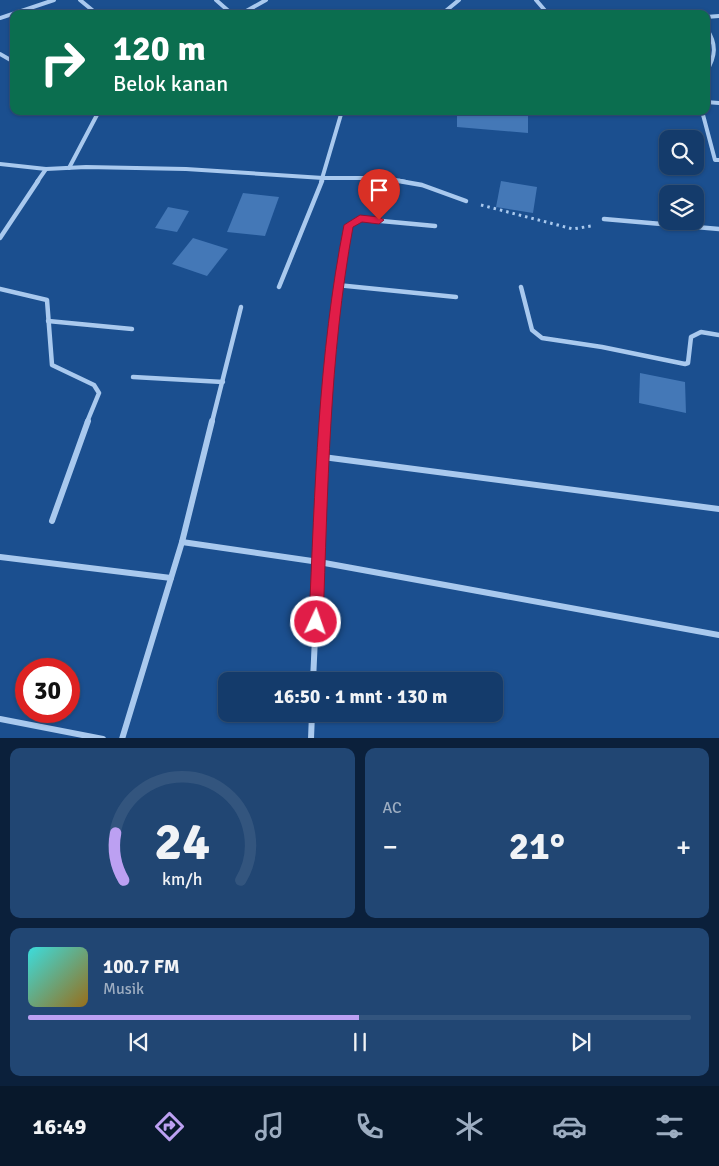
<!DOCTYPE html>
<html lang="id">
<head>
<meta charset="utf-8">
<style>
	:root { --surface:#143b6b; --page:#214673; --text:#f1f3f6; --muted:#9dadc1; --line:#33557e; --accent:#bca0f2 }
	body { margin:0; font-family:Signika,sans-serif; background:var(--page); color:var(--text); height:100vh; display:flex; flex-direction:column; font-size:19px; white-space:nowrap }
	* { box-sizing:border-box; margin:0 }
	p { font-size:16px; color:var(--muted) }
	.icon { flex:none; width:28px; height:28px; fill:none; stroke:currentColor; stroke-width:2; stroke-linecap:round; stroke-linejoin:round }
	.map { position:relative; height:738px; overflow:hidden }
	.panel { display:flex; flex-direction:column; gap:10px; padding:10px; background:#0b203b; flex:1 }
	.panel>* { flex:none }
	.banner { position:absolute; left:10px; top:10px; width:700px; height:105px; border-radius:10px; box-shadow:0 1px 4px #0004,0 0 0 1px var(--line); background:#0b6e4f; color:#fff; overflow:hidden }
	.tools { position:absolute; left:659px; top:130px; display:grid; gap:10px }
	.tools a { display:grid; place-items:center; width:45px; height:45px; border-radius:10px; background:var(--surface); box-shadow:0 1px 4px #0004,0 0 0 1px var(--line); font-size:25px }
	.speed { position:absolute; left:15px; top:658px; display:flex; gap:10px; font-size:25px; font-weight:700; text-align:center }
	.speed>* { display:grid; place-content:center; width:65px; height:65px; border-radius:50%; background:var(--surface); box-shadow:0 1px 4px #0004,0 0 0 1px var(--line); line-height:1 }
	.speed .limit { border:8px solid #d22; background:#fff; color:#111 }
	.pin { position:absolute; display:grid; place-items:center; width:42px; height:42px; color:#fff; margin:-51px -21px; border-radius:50% 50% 50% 0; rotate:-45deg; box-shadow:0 0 5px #0007 }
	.pin .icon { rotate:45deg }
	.me { position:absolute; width:55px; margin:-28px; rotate:3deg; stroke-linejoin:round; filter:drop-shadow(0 0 4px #0008) }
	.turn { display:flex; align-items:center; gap:18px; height:105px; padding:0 20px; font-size:22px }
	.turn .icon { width:65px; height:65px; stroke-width:2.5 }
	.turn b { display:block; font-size:35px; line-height:42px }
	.big { font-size:38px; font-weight:800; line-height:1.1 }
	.panel .widget { flex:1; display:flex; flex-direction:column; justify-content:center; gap:8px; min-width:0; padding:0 18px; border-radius:10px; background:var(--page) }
	.panel .dial { align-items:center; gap:0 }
	.dial svg { height:130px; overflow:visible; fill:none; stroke:var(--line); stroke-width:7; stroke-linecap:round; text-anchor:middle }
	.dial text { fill:var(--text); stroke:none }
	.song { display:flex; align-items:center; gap:15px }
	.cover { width:60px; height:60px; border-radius:8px; background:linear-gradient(135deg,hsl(180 70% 55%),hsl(40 70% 35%)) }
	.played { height:5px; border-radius:2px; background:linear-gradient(90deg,var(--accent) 50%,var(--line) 50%) }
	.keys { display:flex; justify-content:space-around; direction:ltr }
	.heat { display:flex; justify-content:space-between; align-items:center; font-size:28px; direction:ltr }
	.panel .tiles { flex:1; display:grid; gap:10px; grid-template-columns:1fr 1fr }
	.widget:last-child { grid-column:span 2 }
	.trip { position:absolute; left:218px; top:672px; width:285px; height:50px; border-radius:10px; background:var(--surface); box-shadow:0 1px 4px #0004,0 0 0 1px var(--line); font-weight:800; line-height:50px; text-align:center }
	.menu { display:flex; height:80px; justify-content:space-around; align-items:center; background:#08182b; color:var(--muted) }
	.menu .icon { width:35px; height:35px }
	.menu .selected { color:var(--accent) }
	.menu b { font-size:22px; color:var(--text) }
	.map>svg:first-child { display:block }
</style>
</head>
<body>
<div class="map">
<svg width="719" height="739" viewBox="0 0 719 739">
	<rect width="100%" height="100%" fill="#1b4f8f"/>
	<!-- building -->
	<g fill="#4478b7">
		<polygon points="457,111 528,111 528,133 457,127"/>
		<polygon points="501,181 537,187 533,213 496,207"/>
		<polygon points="243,193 279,197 265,236 227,232"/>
		<polygon points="168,207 189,211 177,232 155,228"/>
		<polygon points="193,238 228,249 207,276 172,264"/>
		<polygon points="640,373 685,382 686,413 639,403"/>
	</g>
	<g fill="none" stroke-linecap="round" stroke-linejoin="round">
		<!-- path -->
		<polyline stroke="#a9c9ee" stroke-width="3" stroke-dasharray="2.5 4" stroke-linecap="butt" points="481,205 573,229 591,226"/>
		<!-- street-far2 -->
		<g stroke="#a9c9ee" stroke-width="4">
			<polyline points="80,0 97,14"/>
			<polyline points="216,0 232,14"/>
			<polyline points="536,0 548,14"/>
			<polyline points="241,14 266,0"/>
			<polyline points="442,14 459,0"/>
			<polyline points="706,17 719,16"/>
			<polyline points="0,18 54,0"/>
			<path d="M706,28c11,16 10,28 0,44"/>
			<polyline points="0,54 14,62"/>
			<polyline points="706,102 719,103"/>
			<polyline points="702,111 715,160 719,160"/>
			<polyline points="0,164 46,169 86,167 186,169 323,178 385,178 406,182"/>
			<polyline points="69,168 99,111"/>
			<polyline points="37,182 46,169"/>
			<polyline points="321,182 342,111"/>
		</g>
		<!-- street-far1 -->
		<g stroke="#a9c9ee" stroke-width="4.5">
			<polyline points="399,181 422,185 466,201"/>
			<polyline points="604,219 719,229"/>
			<polyline points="0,238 38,181"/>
			<polyline points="337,285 456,297"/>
			<polyline points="279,287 322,181"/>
			<polyline points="521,287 532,330 542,338 602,347 685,364 688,363 691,337 701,332 719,335"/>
			<polyline points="0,289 47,300 52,365 94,385 99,393 87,422"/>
			<polyline points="48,321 132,329"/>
			<polyline points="133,377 223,382"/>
			<polyline points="212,422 241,307"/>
			<polyline points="325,422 332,338 349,225 360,219 435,226"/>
		</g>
		<!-- street -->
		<g stroke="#a9c9ee" stroke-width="6">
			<polyline points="323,457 719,509"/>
			<polyline points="52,521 88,421"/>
			<polyline points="182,542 319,562 719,635"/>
			<polyline points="0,557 171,578"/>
			<polyline points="313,681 325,421"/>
			<polyline points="0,719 103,739"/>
			<polyline points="122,739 182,542 212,421"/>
			<polyline points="311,739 312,714"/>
		</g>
	</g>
	<!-- route -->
	<path fill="#e11d48" stroke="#92132f" d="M360,215l19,2 5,3 -5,4 -17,-2 -9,5c-24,130 -25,263 -30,395l-2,5 -5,2 -5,-2 -2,-5c6,-133 9,-266 35,-397z"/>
</svg>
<div class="tools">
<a><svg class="icon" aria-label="search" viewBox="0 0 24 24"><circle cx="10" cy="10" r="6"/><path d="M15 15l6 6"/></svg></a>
<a><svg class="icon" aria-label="layers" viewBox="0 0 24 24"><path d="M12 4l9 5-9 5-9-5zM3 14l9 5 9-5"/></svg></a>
</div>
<div class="speed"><div class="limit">30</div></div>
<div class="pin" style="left:379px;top:220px;background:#d93025"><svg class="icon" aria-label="arrive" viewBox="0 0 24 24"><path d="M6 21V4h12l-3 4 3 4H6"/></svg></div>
<svg class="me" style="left:316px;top:622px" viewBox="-20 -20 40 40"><circle r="17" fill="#e11d48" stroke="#fff" stroke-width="3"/><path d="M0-11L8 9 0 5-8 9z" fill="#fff"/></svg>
<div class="trip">16:50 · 1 mnt · 130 m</div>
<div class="banner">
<div class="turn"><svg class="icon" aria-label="right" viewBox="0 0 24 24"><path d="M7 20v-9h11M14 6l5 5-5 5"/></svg><div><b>120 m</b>Belok kanan</div></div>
</div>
</div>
<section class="panel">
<div class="tiles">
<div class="widget dial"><svg viewBox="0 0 100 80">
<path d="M14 69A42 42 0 1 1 86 69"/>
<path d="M14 69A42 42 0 0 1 9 40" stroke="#bca0f2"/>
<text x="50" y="56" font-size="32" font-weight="700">24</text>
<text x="50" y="72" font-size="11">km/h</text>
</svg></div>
<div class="widget"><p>AC</p>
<div class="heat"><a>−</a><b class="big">21°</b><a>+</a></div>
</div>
<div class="widget">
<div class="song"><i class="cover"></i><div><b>100.7 FM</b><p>Musik</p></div></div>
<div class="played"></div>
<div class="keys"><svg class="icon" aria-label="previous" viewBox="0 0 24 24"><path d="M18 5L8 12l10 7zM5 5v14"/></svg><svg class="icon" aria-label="pause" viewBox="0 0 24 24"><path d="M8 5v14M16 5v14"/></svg><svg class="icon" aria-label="next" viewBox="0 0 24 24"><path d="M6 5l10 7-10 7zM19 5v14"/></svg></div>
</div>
</div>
</section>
<nav class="menu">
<b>16:49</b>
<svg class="icon selected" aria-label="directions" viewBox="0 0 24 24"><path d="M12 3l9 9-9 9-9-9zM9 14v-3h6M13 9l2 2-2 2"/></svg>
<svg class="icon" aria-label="music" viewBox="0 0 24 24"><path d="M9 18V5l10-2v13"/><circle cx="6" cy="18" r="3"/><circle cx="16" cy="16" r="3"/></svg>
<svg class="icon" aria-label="phone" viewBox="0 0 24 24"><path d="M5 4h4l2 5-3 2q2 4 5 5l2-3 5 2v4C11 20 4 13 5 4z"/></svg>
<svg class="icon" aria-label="climate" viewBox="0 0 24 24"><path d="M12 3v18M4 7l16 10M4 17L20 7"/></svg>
<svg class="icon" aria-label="car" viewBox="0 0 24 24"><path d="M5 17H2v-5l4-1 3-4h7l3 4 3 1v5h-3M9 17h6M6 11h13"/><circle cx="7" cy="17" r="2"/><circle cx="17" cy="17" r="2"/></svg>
<svg class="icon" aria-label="filters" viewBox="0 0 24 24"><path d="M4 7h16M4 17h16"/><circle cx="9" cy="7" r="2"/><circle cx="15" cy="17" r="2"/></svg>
</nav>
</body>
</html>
